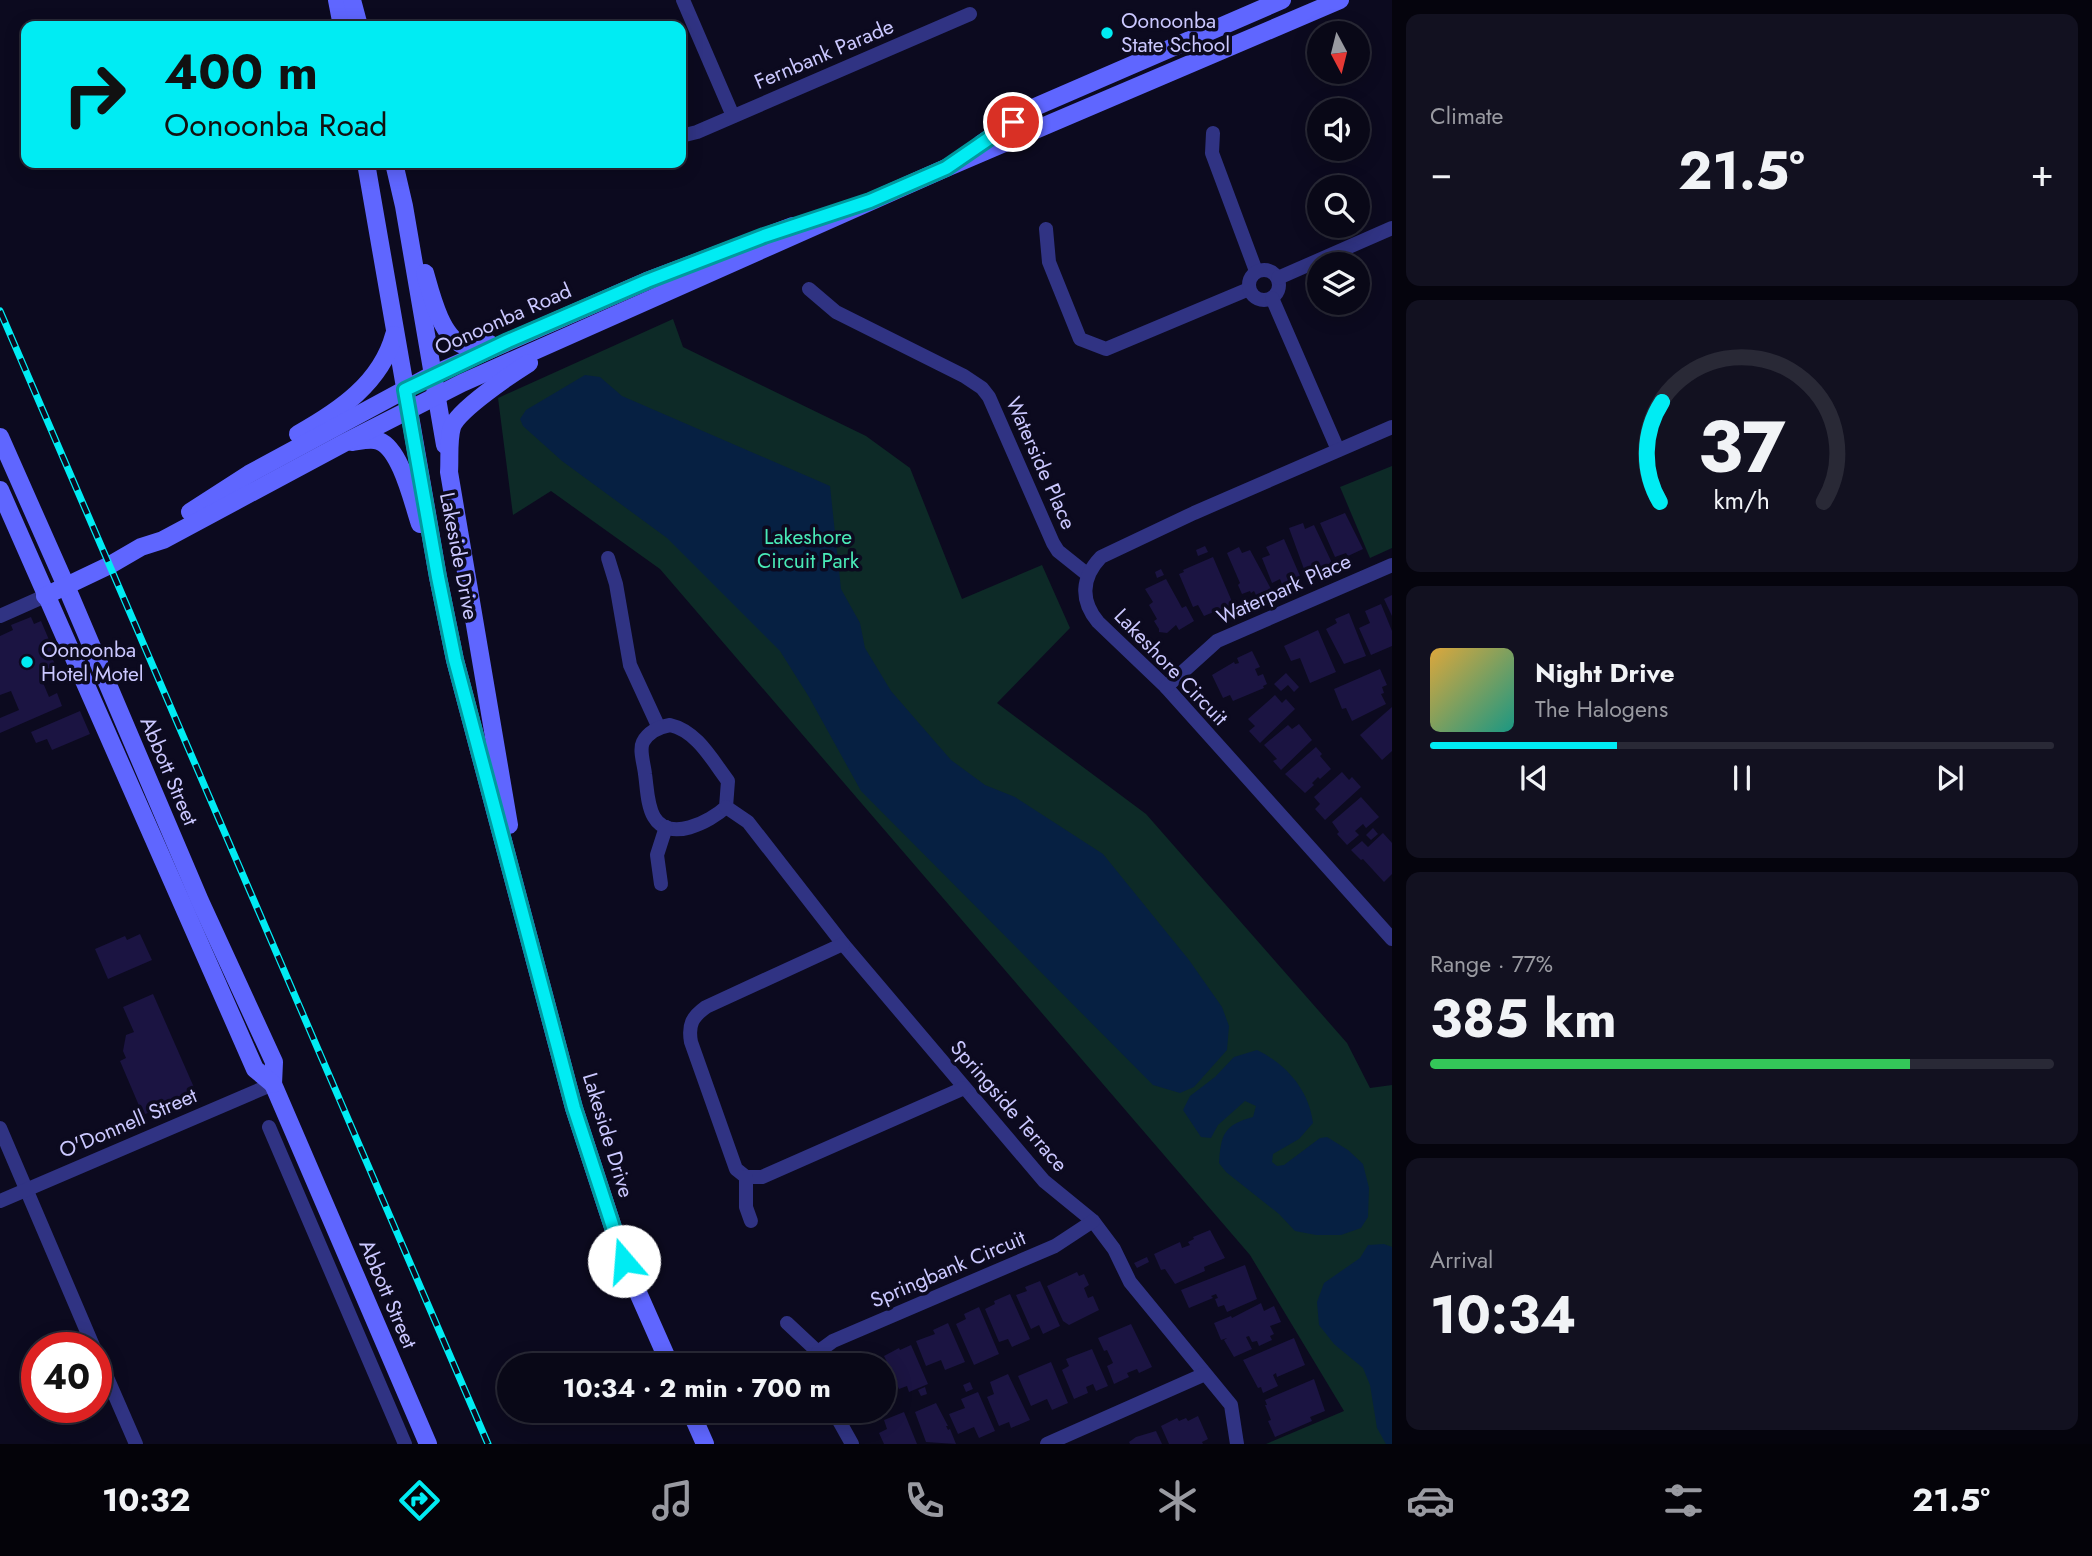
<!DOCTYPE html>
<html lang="en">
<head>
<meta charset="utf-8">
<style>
	:root { --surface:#090817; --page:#121120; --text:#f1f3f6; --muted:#999aa1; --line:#292936; --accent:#00ecf3 }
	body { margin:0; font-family:Jost,sans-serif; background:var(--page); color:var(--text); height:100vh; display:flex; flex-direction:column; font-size:26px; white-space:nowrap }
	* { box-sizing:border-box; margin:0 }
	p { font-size:23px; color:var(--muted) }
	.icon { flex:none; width:38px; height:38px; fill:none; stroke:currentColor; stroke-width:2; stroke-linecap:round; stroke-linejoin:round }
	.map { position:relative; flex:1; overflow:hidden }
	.drawer { display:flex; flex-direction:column; gap:14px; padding:14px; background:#05040d; width:700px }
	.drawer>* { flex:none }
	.banner { position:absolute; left:21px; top:21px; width:665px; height:147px; border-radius:14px; box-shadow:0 4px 18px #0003,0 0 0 2px var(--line); background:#00ecf3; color:#111; overflow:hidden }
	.needle { width:46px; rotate:173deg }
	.buttons { position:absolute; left:1307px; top:21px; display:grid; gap:14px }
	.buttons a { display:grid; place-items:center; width:63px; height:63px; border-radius:50%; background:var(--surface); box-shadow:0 4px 18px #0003,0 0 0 2px var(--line); font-size:35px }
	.speed { position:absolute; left:21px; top:1332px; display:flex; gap:14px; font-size:35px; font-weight:700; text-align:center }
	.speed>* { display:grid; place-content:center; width:91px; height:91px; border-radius:50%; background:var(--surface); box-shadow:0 4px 18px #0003,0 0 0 2px var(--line); line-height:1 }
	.speed .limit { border:10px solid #d22; background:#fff; color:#111 }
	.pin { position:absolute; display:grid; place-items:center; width:60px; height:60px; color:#fff; margin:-30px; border:4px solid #fff; border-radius:50%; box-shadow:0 2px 7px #0007 }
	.me { position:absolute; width:77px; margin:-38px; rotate:342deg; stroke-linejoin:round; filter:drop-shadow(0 0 5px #0008) }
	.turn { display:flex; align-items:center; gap:24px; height:147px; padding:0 28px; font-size:32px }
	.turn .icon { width:91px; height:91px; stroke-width:2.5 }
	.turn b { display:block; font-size:49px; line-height:60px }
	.big { font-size:52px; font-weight:700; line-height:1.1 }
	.drawer .widget { flex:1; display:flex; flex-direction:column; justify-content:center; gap:10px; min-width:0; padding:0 24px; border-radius:14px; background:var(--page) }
	.drawer .dial { align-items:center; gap:0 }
	.dial svg { height:182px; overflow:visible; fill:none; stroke:var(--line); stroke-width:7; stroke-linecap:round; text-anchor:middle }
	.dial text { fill:var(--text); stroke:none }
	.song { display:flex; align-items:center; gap:21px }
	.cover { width:84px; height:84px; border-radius:10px; background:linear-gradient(135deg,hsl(40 70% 55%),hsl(170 70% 35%)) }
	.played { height:7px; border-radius:4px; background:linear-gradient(90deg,var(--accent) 30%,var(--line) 30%) }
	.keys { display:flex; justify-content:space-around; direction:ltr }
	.heat { display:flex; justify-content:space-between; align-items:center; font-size:38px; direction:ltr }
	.charge { height:10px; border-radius:5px; background:linear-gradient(90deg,#34c759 77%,var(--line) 0) }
	.trip { position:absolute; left:497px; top:1353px; width:399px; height:70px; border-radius:35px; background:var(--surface); box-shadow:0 4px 18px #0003,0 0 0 2px var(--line); font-weight:700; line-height:70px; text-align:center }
	.tab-bar { display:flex; height:112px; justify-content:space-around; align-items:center; background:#040309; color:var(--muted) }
	.tab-bar .icon { width:49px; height:49px }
	.tab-bar .on { color:var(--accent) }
	.tab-bar b { font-size:32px; color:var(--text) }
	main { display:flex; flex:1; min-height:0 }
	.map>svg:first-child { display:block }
</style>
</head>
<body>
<main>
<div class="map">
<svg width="1392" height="1444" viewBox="0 0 1392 1444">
	<rect width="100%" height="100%" fill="#0c0a1f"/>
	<!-- green -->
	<g fill="#0d2a27">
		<polygon points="673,319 683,347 866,436 910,468 962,599 1042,565 1070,628 997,703 1146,814 1347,1043 1370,1088 1392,1085 1392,1444 1266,1444 1344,1411 1250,1255 660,569 551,491 513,515 498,398"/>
		<polygon points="1392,466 1392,548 1370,558 1340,487"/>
	</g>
	<!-- water -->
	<g fill="#062042">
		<polygon points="585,375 600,377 622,396 830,486 841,589 860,623 865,648 891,691 951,760 985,785 1015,797 1103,854 1189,960 1222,1007 1229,1026 1227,1050 1194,1087 1180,1093 1153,1085 861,791 809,697 780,651 667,538 562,461 523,426 520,419 526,410"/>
		<path d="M1257,1050c29,14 52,40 56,73l-14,16 -26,15 -1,8 5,4 7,-1 36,-27 7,-1 21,13 15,14 6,24 -1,29 -7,11 -20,7h-25l-21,-4 -16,-17 -53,-42 -7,-9c2,-29 5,-38 34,-46l3,-11 -11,-5 -27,24 -7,13 -10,-1 -18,-27 7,-14 25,-19 19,-20z"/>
		<polygon points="1384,1244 1392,1247 1392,1444 1386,1444 1377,1428 1370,1385 1363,1368 1334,1344 1319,1325 1317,1302 1324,1283 1360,1258 1368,1245"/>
	</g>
	<!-- building -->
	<g fill="#1b1442">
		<polygon points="1345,513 1363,549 1348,556 1346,553 1335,557 1320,523"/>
		<polygon points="1303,523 1305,529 1314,525 1332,563 1317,569 1315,565 1304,569 1289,528"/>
		<polygon points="1284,539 1300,576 1282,584 1280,579 1272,583 1262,558 1270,555 1266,547"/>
		<polygon points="1205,546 1208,552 1198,556 1196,550"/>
		<polygon points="1239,547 1242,553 1250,550 1271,589 1256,595 1254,591 1251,593 1250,591 1242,594 1238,585 1240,583 1227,553"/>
		<polygon points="1213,557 1233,604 1204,616 1198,605 1193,607 1179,574 1184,572 1183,570"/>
		<polygon points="1161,569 1164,575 1157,578 1155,572"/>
		<polygon points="1166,579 1182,608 1186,606 1194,621 1179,630 1176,625 1167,633 1159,632 1159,629 1154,621 1157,619 1149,605 1153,602 1145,589"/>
		<polygon points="1392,595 1392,616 1384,599"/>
		<polygon points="1381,604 1392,631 1392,646 1371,655 1359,628 1370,623 1365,611"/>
		<polygon points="1349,613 1366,656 1344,664 1326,629 1337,623 1335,619"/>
		<polygon points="31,617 34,624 41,621 55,654 51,656 57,668 53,670 54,672 41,678 49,697 57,693 62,706 0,733 0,718 19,710 11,691 0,695 0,636 13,630 11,625"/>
		<polygon points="1318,630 1336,672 1310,683 1300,658 1291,661 1284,646"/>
		<polygon points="1252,651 1260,667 1255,669 1258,676 1263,674 1267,684 1263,686 1264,688 1233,701 1230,695 1223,698 1212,675 1234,662 1235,664 1239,663 1237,658"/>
		<polygon points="1380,669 1387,685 1382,687 1384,693 1381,694 1386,704 1352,721 1346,708 1342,709 1334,689"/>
		<polygon points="1286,673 1299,687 1294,692 1288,685 1281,691 1274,684"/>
		<polygon points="1275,695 1282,703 1286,699 1295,709 1260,743 1249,731 1255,726 1248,719"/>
		<polygon points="1392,707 1392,751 1382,760 1360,735"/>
		<polygon points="80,711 90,734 52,750 47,739 36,743 31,732"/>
		<polygon points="1299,724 1312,740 1281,770 1273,761 1277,759 1264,745 1288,725 1292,729"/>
		<polygon points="1316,747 1322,754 1320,756 1331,769 1320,779 1318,777 1312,783 1314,785 1305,793 1285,774"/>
		<polygon points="1342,772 1349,780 1352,777 1361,787 1325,820 1315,809 1320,804 1314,797"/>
		<polygon points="1361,797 1379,817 1366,828 1363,824 1355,831 1359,835 1347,845 1337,834 1339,832 1332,822"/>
		<polygon points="1373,828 1378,834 1371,840 1366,835"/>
		<polygon points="1383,833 1392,843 1392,874 1384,882 1363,859 1361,860 1351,850 1362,841 1368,847"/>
		<polygon points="140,934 152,960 108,979 95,949 125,936 127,940"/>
		<polygon points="153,994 196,1092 143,1115 120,1061 126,1058 123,1051 126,1035 134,1032 123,1007"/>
		<polygon points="1210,1230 1225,1258 1204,1267 1205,1271 1175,1284 1165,1269 1161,1270 1154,1254 1180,1242 1182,1248 1190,1245 1188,1242 1194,1239 1193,1237"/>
		<polygon points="1147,1257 1149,1262 1137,1268 1134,1263"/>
		<polygon points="1245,1265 1257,1299 1227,1312 1224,1305 1218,1307 1215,1299 1218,1298 1216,1294 1211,1296 1213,1298 1189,1308 1181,1290"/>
		<polygon points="1077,1272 1079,1276 1084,1274 1089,1285 1084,1288 1088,1298 1093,1296 1099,1310 1069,1325 1063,1321 1047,1286"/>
		<polygon points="1040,1281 1060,1326 1043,1334 1039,1325 1031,1329 1016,1295 1027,1291 1025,1287"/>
		<polygon points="1010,1294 1030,1339 1012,1347 1008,1339 999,1342 985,1309 995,1304 994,1301"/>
		<polygon points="1261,1303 1264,1311 1274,1306 1281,1322 1270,1326 1274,1334 1270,1336 1272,1340 1259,1346 1257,1341 1252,1342 1249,1336 1246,1337 1252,1349 1234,1357 1224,1340 1227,1338 1221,1340 1214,1323 1231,1316 1232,1318"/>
		<polygon points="979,1307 999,1354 974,1365 956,1324 966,1319 964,1314"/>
		<polygon points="948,1323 965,1362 945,1370 941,1360 926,1366 916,1341 935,1334 933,1330"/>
		<polygon points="1131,1324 1152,1367 1139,1373 1137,1369 1127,1373 1129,1377 1114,1384 1107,1366 1113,1363 1107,1350 1104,1351 1098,1338"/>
		<polygon points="1294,1338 1305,1365 1277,1377 1276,1373 1273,1375 1278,1386 1263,1393 1261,1387 1258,1388 1243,1360"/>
		<polygon points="911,1345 928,1384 909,1392 907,1386 899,1389 894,1378 890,1380 884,1367 884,1363 887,1362 884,1356 899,1348 900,1350"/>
		<polygon points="1092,1349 1108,1386 1096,1391 1093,1384 1086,1387 1088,1393 1074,1399 1062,1370 1069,1366 1066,1359"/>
		<polygon points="1051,1362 1068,1403 1052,1410 1047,1399 1031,1406 1018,1376"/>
		<polygon points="1008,1374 1030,1420 1011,1428 1009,1422 999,1426 987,1397 994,1394 990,1382"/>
		<polygon points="1314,1379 1325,1411 1310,1417 1312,1421 1275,1437 1268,1421 1271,1420 1265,1405 1267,1405 1265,1400"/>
		<polygon points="970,1382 973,1389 966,1392 963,1385"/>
		<polygon points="925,1387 927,1394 921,1396 918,1390"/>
		<polygon points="978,1392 995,1431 979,1438 974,1427 958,1434 949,1414 965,1408 961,1399"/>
		<polygon points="936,1403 948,1426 946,1426 948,1430 950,1429 956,1444 926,1442 915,1412"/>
		<polygon points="904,1412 917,1444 884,1444 879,1433 887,1429 884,1420"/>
		<polygon points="1198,1416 1208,1439 1202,1442 1203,1444 1169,1444 1161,1426 1177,1418 1179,1421 1186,1418 1188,1421"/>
		<polygon points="1156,1431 1162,1444 1130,1444 1129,1442 1136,1437"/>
	</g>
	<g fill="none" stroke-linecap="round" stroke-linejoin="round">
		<!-- street -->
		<g stroke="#303383" stroke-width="14">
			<polyline points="683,0 733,116"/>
			<polyline points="1213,133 1212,153 1256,271"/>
			<polyline points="681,136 697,132 970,14"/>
			<polyline points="1046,229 1049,262 1080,339 1106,349 1249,289"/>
			<circle cx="1264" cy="285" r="15"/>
			<polyline points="1278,278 1392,228"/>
			<polyline points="809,289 836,312 964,376 982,388 989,397 1053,543 1058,551 1088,575"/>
			<polyline points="1272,298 1338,450"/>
			<path d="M1392,427l-198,86 -93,44c-20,21 -21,43 -3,65l68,65 226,252"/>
			<polyline points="608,558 616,584 630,665 659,728"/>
			<polyline points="0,616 45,596"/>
			<polyline points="1166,687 1217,641 1392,565"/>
			<path d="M670,725c27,6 42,35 58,56l-2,26c-16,15 -57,36 -72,10 -7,-12 -7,-30 -9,-43 -1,-10 -6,-24 -2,-32 6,-11 16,-15 27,-17z"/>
			<polyline points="726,807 748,822 843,944 1044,1181 1093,1221 1114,1249 1130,1282 1231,1405 1237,1444"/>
			<polyline points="661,884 657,855 666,827"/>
			<path d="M843,944l-137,63c-14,10 -18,18 -15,35l45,127 10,8h16l202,-89"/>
			<polyline points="269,1127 405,1444"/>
			<polyline points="0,1128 94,1348"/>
			<polyline points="746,1177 746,1207 751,1221"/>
			<polyline points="0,1201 273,1084"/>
			<polyline points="787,1323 818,1352"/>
			<polyline points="96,1352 136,1444"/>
			<polyline points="815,1365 818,1352 833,1341 1055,1246 1093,1221"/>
			<polyline points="833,1410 852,1444"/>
			<polyline points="1047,1444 1205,1374"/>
		</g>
		<!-- secondary -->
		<g stroke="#5f66ff" stroke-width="18">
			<polyline points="337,0 342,26"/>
			<polyline points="352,0 359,26"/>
			<polyline points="981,144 1035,107 1282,0"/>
			<polyline points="366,163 438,577 455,660 574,1108 624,1261 670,1365"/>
			<polyline points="394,163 404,206 445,445"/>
			<path d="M425,273c6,21 16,64 38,72 9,4 18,1 27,-1"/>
			<path d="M298,434c41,-23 83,-51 96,-99"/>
			<polyline points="0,437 66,586 200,901 274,1062 273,1084 428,1444"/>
			<path d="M352,442c8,-1 19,-4 27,-1 22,8 34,63 41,83"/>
			<polyline points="0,490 255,1069 273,1084"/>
			<polyline points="190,512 249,474 432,375 647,281 793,226"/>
			<polyline points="45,596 110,565 141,547 163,540 344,443 462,383 946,168 1340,0"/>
			<path d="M509,825l-60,-353c1,-14 -1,-32 3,-45 6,-17 61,-54 77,-64"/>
			<polyline points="690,1410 705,1444"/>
		</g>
		<!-- rail casing -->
		<g stroke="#00ecf3" stroke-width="7">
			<polyline id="rail" points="0,311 488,1444"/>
		</g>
		<!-- rail -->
		<use href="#rail" stroke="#0c0a1f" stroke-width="4.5" stroke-dasharray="13" stroke-linecap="butt"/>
	</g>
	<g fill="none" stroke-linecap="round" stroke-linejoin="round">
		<!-- route casing -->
		<g stroke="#00999e" stroke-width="18">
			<polyline id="route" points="624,1261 574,1108 455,660 438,577 405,390 508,341 647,281 764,236 870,201 946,168 1013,122"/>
		</g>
		<!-- route -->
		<use href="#route" stroke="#00ecf3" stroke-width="12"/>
	</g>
	<!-- markers -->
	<g fill="#00ecf3" stroke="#0c0a1f" stroke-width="2.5">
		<circle cx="1107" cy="33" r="7"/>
		<circle cx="27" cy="662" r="7"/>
	</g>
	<g text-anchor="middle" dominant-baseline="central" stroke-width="7" stroke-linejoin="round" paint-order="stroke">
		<!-- poi labels -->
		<g font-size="21" fill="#cbc8ff" stroke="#0c0a1f" text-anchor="start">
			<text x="1121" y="21">Oonoonba<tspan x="1121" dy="24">State School</tspan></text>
			<text x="41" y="650">Oonoonba<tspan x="41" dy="24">Hotel Motel</tspan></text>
		</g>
		<!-- street labels -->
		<g font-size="21" fill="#cbc8ff" stroke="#0c0a1f">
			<text transform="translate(824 54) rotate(-23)">Fernbank Parade</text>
			<text transform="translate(503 319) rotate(-24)">Oonoonba Road</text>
			<text transform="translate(1041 463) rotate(66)">Waterside Place</text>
			<text transform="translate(459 556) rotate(79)">Lakeside Drive</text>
			<text transform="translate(1284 589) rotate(-24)">Waterpark Place</text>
			<text transform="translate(1171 667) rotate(46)">Lakeshore Circuit</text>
			<text transform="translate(169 771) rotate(67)">Abbott Street</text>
			<text transform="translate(1009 1106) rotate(49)">Springside Terrace</text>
			<text transform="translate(128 1123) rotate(-23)">O'Donnell Street</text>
			<text transform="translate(608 1135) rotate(73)">Lakeside Drive</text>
			<text transform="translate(948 1269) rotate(-23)">Springbank Circuit</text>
			<text transform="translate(388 1294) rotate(67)">Abbott Street</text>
		</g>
		<!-- park labels -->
		<g font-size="21" fill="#49eab7" stroke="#0c0a1f">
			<text x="808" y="537">Lakeshore<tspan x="808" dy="24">Circuit Park</tspan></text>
		</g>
	</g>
</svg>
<div class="buttons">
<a><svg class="needle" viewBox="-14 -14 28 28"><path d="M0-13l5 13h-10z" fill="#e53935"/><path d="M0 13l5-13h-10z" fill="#999aa1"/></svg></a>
<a><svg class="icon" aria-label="sound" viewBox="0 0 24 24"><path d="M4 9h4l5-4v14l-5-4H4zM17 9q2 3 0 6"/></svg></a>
<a><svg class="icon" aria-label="search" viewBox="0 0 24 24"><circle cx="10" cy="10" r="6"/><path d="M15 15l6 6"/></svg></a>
<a><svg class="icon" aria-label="layers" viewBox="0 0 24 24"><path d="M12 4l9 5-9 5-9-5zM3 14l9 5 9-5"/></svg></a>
</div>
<div class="speed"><div class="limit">40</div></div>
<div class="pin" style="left:1013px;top:122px;background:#d93025"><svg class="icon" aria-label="arrive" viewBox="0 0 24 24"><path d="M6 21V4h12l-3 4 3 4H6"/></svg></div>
<svg class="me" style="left:624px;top:1261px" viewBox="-20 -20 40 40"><circle r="19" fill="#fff"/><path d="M0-13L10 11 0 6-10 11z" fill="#00ecf3"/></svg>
<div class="trip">10:34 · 2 min · 700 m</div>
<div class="banner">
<div class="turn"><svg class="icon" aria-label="right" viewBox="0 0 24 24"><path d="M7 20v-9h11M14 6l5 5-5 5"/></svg><div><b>400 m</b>Oonoonba Road</div></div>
</div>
</div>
<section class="drawer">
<div class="widget"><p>Climate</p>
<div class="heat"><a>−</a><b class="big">21.5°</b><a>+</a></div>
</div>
<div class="widget dial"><svg viewBox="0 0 100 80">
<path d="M14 69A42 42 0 1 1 86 69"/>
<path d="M14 69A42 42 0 0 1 15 25" stroke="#00ecf3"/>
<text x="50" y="56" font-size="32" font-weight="700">37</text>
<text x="50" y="72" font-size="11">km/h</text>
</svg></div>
<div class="widget">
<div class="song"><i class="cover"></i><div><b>Night Drive</b><p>The Halogens</p></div></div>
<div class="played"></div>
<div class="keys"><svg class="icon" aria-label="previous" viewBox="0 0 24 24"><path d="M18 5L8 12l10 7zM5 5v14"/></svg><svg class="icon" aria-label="pause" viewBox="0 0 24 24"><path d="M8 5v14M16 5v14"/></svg><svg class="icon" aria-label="next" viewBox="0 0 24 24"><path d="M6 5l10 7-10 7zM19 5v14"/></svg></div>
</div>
<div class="widget"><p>Range · 77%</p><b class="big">385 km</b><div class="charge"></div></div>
<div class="widget"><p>Arrival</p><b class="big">10:34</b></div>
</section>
</main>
<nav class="tab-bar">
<b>10:32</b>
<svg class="icon on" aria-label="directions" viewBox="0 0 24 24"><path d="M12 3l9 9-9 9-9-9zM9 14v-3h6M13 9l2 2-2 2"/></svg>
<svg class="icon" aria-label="music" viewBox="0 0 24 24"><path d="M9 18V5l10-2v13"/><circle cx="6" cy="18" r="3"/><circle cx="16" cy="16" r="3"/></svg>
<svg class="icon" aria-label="phone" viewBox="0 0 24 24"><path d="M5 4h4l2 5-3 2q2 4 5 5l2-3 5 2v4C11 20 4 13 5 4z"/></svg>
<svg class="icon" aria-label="climate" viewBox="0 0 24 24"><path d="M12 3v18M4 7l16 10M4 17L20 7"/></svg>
<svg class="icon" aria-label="car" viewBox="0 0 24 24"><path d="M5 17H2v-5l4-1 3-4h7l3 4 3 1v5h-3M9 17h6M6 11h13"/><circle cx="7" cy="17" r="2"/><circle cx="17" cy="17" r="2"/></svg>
<svg class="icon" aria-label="filters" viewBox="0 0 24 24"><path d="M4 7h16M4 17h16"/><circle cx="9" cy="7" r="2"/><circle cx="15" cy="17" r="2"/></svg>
<b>21.5°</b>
</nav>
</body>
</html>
